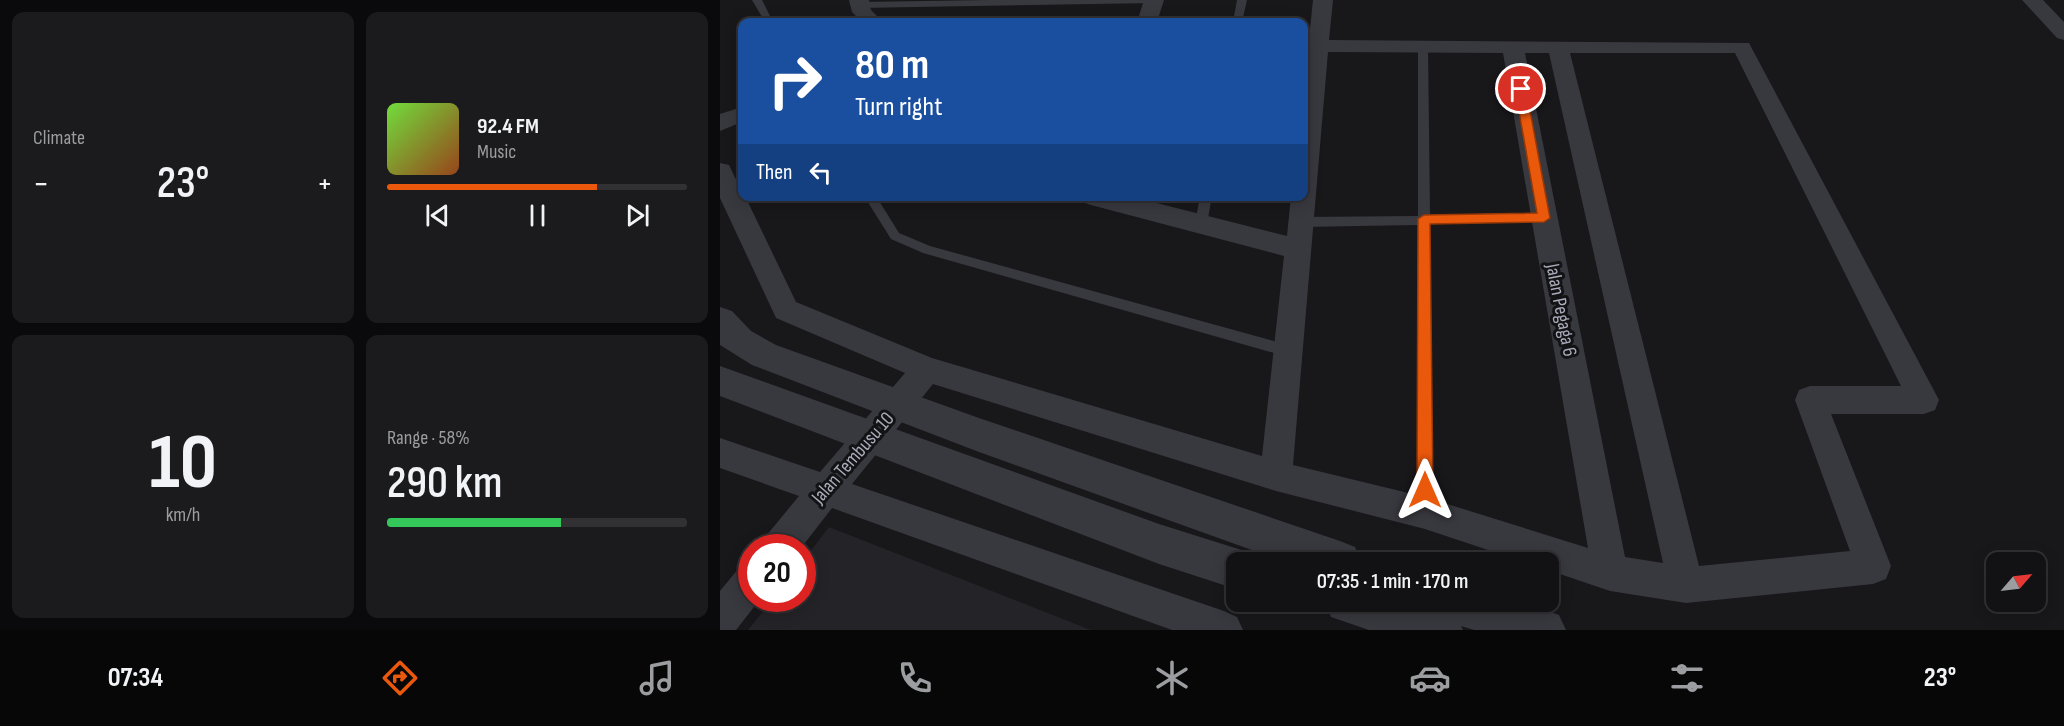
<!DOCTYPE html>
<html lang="en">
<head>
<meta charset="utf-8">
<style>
	:root { --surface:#121114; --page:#1b1a1d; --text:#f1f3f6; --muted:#9c9da0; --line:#313134; --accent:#ea580c }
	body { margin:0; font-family:"Sofia Sans Condensed",sans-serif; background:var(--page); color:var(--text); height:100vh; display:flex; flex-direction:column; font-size:22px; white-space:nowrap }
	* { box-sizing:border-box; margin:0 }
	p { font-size:20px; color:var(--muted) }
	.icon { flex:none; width:33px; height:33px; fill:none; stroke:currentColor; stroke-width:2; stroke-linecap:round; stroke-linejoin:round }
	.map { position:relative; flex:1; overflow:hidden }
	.details { display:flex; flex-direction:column; gap:12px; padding:12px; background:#0a090b; width:720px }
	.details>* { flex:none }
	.guide { position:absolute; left:18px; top:18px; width:570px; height:183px; border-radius:12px; box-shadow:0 3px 15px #0003,0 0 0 2px var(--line); background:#1a4fa0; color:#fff; overflow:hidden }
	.needle { width:39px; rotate:62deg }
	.fabs { position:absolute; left:1266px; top:552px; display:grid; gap:12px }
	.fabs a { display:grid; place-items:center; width:60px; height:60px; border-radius:12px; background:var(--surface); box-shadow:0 3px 15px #0003,0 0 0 2px var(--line); font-size:30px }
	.speed { position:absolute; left:18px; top:534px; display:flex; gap:12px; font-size:30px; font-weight:700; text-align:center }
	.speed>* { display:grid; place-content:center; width:78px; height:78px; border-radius:50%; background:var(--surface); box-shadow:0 3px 15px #0003,0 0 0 2px var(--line); line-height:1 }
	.speed .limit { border:9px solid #d22; background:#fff; color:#111 }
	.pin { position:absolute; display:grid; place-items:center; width:51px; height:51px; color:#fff; margin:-26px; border:3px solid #fff; border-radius:50%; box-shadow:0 2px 6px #0007 }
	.me { position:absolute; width:66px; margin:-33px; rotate:0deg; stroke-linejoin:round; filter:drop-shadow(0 0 4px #0008) }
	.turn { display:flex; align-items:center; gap:21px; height:126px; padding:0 18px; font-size:27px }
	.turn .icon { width:78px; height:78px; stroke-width:2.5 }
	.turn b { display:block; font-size:42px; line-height:51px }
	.then { display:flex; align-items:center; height:57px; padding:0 18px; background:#0003; gap:12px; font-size:22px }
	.big { font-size:45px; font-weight:600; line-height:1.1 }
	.details .tile { flex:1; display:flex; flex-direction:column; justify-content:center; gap:9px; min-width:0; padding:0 21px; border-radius:12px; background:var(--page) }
	.details .dial { align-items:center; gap:0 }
	.dial b { font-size:78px; line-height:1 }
	.song { display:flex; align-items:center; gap:18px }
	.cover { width:72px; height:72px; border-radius:9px; background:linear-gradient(135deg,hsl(100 70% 55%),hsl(20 70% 35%)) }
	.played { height:6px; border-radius:3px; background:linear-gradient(90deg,var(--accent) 70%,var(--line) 70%) }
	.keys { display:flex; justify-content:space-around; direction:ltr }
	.heat { display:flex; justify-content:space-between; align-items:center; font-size:33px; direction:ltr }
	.charge { height:9px; border-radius:4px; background:linear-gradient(90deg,#34c759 58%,var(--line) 0) }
	.details .tiles { flex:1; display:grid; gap:12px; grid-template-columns:repeat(2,1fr) }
	.trip { position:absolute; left:506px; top:552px; width:333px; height:60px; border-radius:12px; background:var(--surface); box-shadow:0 3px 15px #0003,0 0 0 2px var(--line); font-weight:600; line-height:60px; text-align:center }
	.tab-bar { display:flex; height:96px; justify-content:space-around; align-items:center; background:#070708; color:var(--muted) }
	.tab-bar .icon { width:42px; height:42px }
	.tab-bar .current { color:var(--accent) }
	.tab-bar b { font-size:27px; color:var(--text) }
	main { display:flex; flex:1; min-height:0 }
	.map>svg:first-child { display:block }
</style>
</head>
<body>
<main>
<section class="details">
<div class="tiles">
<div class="tile"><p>Climate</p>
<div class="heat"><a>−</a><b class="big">23°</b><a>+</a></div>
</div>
<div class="tile">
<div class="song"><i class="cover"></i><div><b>92.4 FM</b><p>Music</p></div></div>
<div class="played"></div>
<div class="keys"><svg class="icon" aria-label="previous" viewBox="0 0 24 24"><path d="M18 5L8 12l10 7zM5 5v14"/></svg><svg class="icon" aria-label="pause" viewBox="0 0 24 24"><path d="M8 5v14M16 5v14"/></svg><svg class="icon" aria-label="next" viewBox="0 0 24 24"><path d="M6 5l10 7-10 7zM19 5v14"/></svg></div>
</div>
<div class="tile dial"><b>10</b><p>km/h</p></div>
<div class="tile"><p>Range · 58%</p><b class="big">290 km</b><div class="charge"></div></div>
</div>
</section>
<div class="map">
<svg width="1344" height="630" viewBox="0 0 1344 630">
	<rect width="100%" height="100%" fill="#18171a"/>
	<!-- built -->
	<polygon fill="#242327" points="109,527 371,630 28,630 53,599 82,598 83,561"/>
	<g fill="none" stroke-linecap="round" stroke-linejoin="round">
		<!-- service -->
		<g fill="#38383f" fill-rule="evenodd">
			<polygon points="32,0 42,0 53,22 45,22"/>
			<polygon points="269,0 439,0 434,3 139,8 134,5 139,2"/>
			<polygon points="517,0 527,0 522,22 513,22"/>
			<polygon points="703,43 708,46 710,215 824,214 830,218 824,222 710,224 713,513 711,519 705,521 699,519 697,513 698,225 581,227 575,222 581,217 698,216 698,46"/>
			<polygon points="144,196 156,196 179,233 210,246 568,345 573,347 575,351 573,355 568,357 203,253 171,239"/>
			<polygon points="480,196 492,196 487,224 481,229 475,224"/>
		</g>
		<!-- minor -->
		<g fill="#38383f" fill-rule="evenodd">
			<polygon points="129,0 149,0 151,10 163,22 142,22 132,12"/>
			<polygon points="424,0 444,0 437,22 417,22"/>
			<path d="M593,0h20l-4,40 420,3 190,357 -4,10 -11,4h-93l60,152 -5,13 -13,5 -187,19 -76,-12 -62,-21v-8h-24l-99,-33 -149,-38 -343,-107 -81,100 372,127 13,6 6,13h-71l-340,-122 -31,40h-40l5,-12 33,-40 -79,-28v-30l100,34 85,-99 -129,-55 -56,-120v-35l9,2 13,27v4h3l51,106 136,56 330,98 22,-200 -193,-51 -9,-3 -3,-6h50l158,40 4,-40h13v-110zM608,52l175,1 85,495 -163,-51 -132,-32zM805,53h24l114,510 -38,-6zM850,53h165l166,333h-91l-11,4 -4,10 55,151 -151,15z"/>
			<polygon points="1302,0 1323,0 1344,22 1344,40 1337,38"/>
			<polygon points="22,107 22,122 0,131 0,114"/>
			<polygon points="32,563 32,598 41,598 16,630 0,630 0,591 19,568"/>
			<polygon points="670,602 706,602 696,630 658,630"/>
		</g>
		<!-- tertiary -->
		<g fill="#38383f" fill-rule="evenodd">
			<polygon points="0,307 12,311 31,331 56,345 259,418 620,541 635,547 641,562 565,562 259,452 32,365 0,345"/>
			<polygon points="0,366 439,524 531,553 534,562 516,562 516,589 439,564 0,396"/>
			<polygon points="605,602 697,602 712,606 711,602 801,602 839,615 846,630 754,630 741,626 743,630 649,630 611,617"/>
		</g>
	</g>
	<!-- route -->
	<polygon fill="#ea580c" stroke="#983908" stroke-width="1.5" points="801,86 806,89 830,218 824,222 710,224 713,490 711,496 705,498 699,496 697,490 698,219 704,215 817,213 795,89"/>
	<g text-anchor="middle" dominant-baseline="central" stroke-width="6" stroke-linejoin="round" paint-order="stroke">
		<!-- street labels -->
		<g font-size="20" fill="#a9acba" stroke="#131215">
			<text transform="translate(841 310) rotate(79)">Jalan Pegaga 6</text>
			<text transform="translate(133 458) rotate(-49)">Jalan Tembusu 10</text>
		</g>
	</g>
</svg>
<div class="fabs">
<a><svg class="needle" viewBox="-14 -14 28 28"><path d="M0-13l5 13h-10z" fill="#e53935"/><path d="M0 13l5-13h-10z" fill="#9c9da0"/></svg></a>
</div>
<div class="speed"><div class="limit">20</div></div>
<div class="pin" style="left:801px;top:89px;background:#d93025"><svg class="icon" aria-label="arrive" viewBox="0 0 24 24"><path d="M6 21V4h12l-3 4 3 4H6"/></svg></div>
<svg class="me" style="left:705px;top:490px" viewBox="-20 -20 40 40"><path d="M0-17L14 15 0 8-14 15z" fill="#ea580c" stroke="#fff" stroke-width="4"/></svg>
<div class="trip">07:35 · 1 min · 170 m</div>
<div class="guide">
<div class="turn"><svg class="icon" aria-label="right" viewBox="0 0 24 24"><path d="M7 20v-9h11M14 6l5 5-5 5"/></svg><div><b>80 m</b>Turn right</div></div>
<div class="then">Then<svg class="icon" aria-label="left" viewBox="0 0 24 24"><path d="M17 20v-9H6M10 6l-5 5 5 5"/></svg></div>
</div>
</div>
</main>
<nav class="tab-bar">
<b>07:34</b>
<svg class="icon current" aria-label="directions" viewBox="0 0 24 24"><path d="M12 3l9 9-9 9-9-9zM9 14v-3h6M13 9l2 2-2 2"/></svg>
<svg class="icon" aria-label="music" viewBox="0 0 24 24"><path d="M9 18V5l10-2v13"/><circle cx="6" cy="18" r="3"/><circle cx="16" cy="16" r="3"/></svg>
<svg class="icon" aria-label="phone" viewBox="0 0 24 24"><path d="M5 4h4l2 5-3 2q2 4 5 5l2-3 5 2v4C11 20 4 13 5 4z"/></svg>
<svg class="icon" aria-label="climate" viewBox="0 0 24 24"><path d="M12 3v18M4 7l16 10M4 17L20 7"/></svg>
<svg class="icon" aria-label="car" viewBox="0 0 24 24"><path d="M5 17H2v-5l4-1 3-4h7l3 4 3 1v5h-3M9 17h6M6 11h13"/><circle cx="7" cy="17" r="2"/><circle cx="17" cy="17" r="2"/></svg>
<svg class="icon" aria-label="filters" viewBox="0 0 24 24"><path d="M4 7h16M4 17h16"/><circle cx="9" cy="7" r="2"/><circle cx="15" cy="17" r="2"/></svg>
<b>23°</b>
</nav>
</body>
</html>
